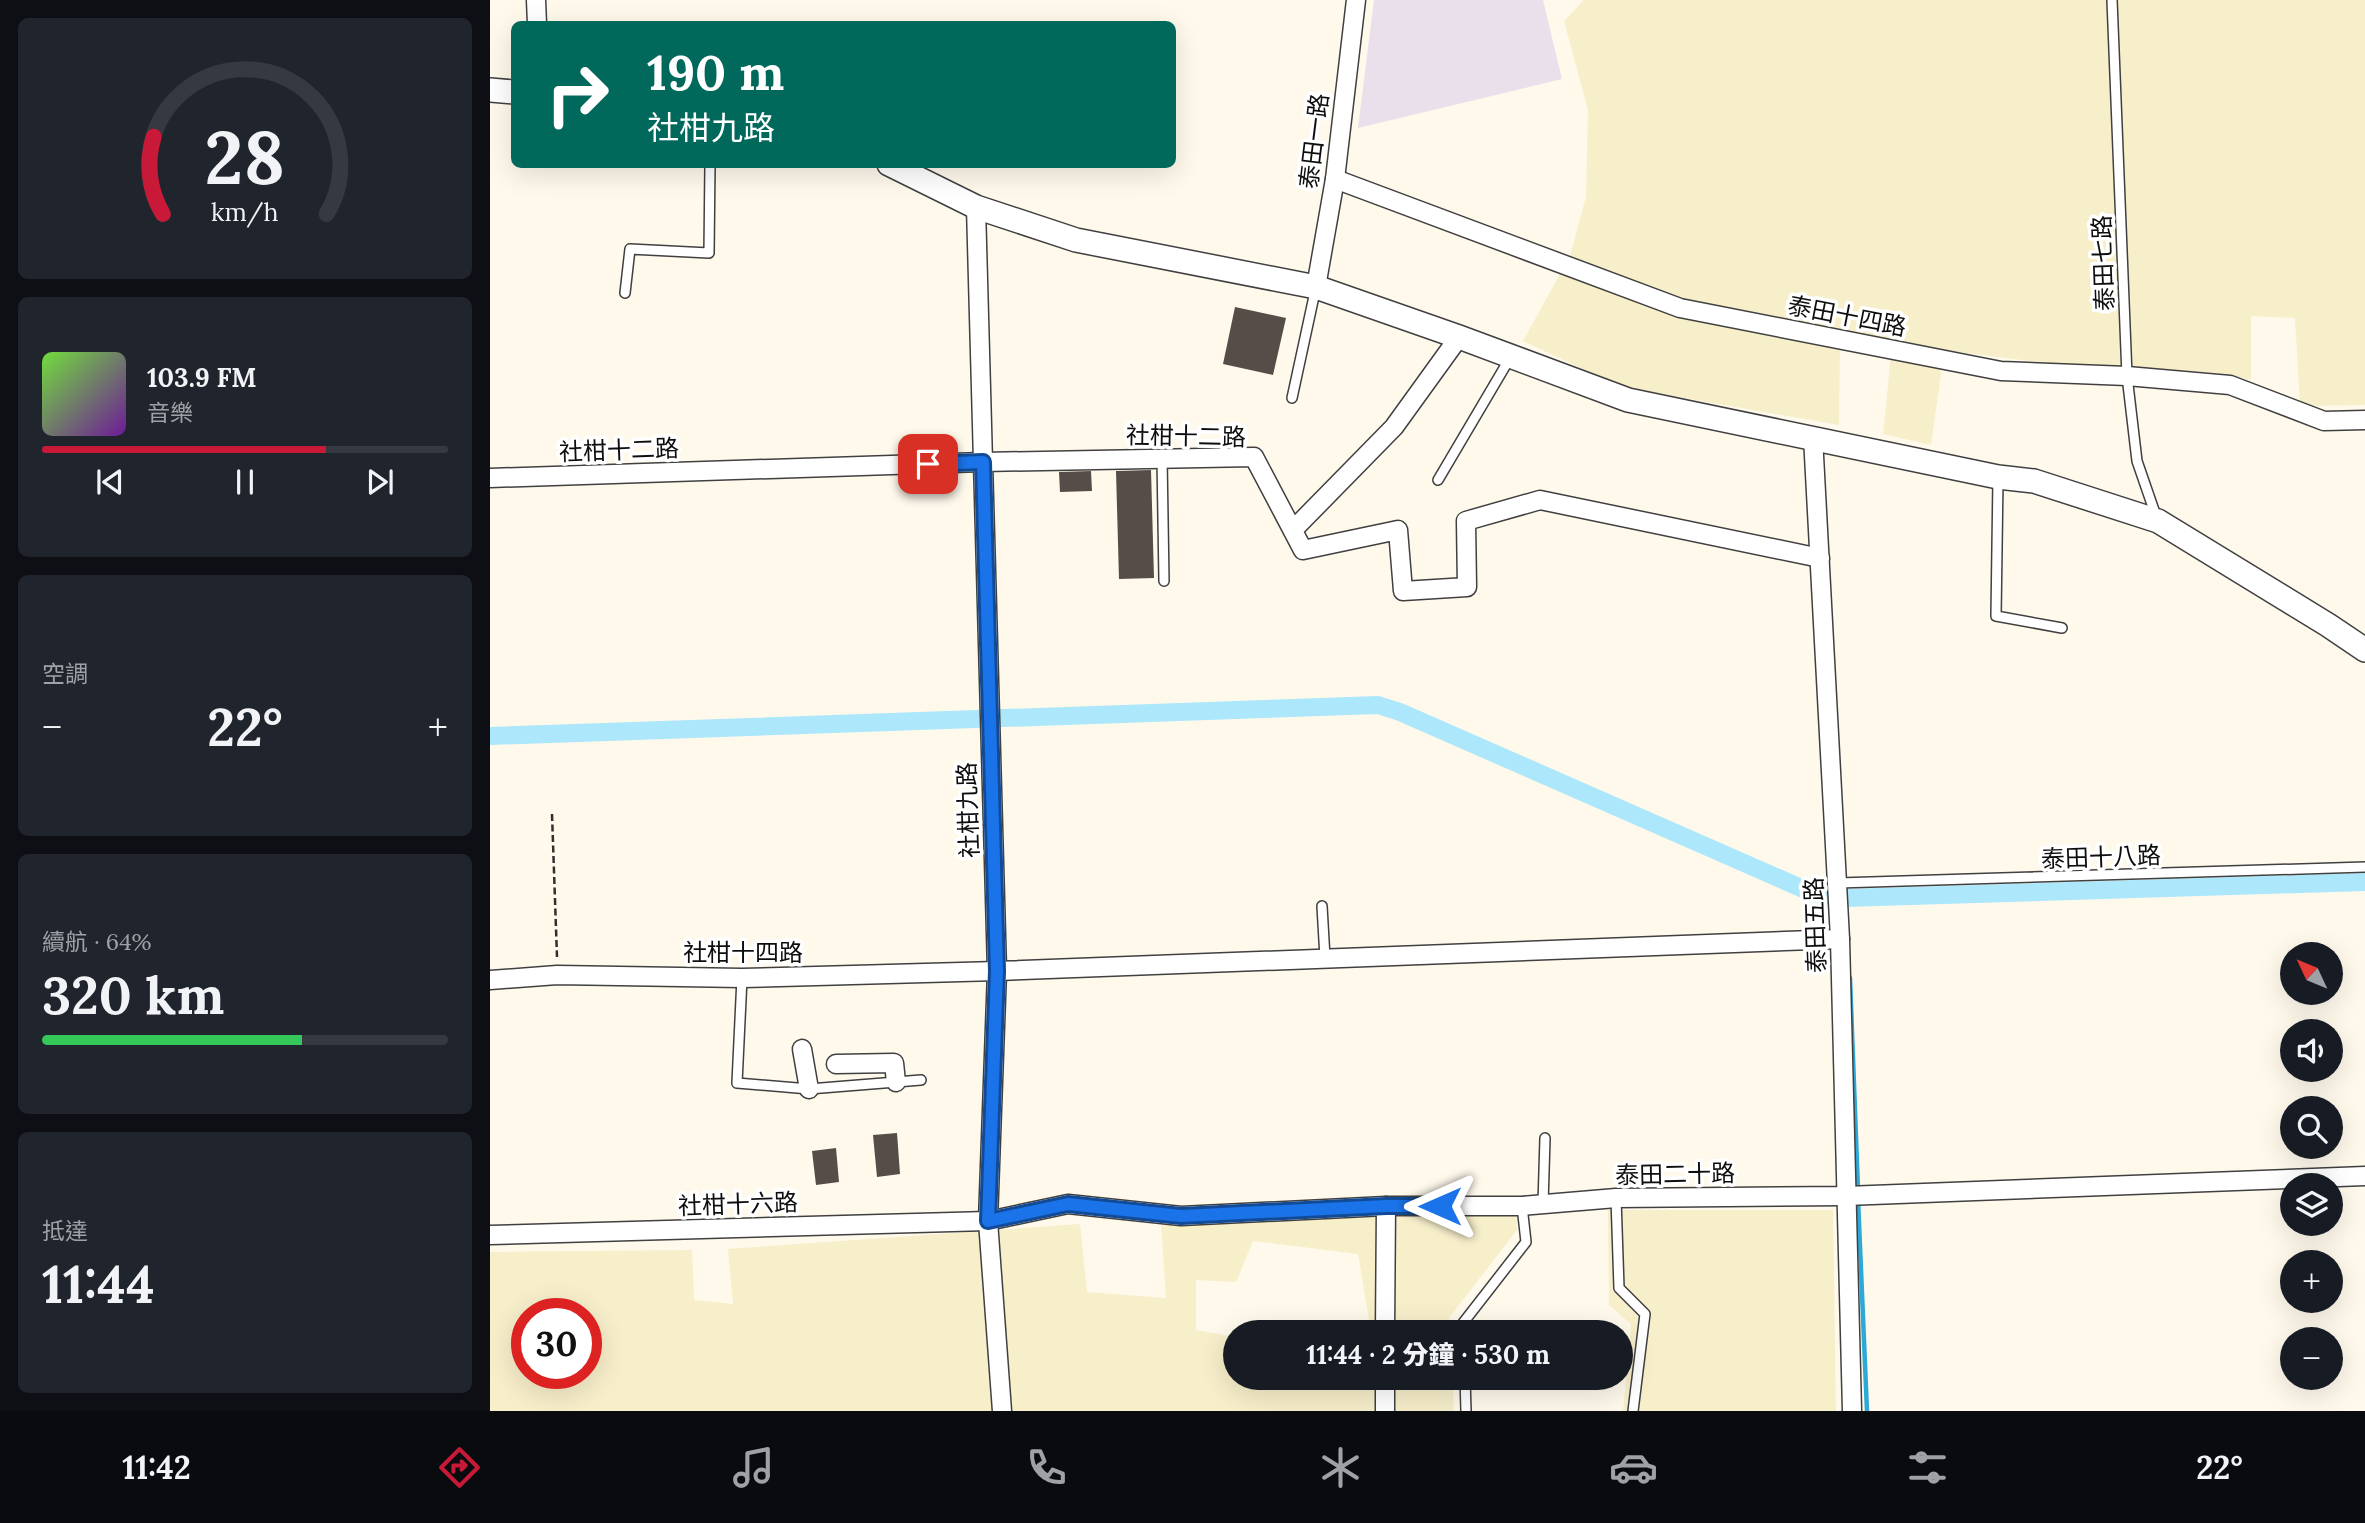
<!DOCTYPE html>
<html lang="zh-TW">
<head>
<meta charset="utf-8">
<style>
	:root { --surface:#171b24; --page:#20242c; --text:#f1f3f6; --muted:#9ea1a6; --line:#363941; --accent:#c81a38 }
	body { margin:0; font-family:Lora,"Noto Sans TC",serif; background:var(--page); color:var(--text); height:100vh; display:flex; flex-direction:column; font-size:26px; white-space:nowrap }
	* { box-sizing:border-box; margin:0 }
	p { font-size:23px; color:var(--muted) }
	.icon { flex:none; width:38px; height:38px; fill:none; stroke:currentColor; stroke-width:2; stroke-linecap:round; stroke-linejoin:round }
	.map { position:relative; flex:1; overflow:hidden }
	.panel { display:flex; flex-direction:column; gap:18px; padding:18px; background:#0d0f14; width:490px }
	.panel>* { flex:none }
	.top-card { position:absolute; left:21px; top:21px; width:665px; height:147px; border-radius:10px; box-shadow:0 7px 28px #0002; background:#00695c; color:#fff; overflow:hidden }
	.needle { width:46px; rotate:314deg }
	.fabs { position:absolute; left:1790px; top:942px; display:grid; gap:14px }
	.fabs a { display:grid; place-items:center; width:63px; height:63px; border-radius:50%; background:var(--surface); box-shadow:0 7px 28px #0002; font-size:35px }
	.speed { position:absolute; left:21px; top:1298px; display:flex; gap:14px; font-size:35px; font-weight:700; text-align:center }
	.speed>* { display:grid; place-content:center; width:91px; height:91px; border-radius:50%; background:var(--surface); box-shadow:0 7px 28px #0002; line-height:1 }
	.speed .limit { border:10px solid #d22; background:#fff; color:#111 }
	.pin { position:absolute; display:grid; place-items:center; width:60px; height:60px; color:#fff; margin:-30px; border-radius:14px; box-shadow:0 4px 10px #0006 }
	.me { position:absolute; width:77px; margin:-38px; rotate:270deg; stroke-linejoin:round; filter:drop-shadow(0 0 5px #0008) }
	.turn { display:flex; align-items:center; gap:24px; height:147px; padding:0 21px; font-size:32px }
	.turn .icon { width:91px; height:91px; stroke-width:2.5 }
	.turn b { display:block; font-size:49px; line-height:60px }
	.big { font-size:52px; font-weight:800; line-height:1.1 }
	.panel .widget { flex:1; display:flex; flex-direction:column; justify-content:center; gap:10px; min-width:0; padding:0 24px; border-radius:10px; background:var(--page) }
	.panel .dial { align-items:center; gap:0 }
	.dial svg { height:182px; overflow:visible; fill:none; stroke:var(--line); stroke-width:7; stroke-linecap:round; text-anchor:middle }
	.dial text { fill:var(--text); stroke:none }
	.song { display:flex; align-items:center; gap:21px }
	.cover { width:84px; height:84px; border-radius:10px; background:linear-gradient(135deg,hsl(100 70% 55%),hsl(280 70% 35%)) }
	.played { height:7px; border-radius:4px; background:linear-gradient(90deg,var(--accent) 70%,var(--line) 70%) }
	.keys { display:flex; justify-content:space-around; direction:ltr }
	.heat { display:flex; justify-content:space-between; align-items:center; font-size:38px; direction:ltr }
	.charge { height:10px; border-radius:5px; background:linear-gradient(90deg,#34c759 64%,var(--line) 0) }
	.trip { position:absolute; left:733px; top:1320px; width:410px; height:70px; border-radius:35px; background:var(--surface); box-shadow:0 7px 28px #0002; font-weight:800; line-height:70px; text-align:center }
	.tabs { display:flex; height:112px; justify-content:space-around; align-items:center; background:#090b0e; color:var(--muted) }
	.tabs .icon { width:49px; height:49px }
	.tabs .current { color:var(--accent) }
	.tabs b { font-size:32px; color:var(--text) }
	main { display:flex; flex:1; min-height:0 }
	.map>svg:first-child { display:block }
</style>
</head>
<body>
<main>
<section class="panel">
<div class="widget dial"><svg viewBox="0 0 100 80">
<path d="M14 69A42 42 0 1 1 86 69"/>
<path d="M14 69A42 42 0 0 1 10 35" stroke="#c81a38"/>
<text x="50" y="56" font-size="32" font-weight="700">28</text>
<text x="50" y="72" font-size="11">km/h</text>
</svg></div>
<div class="widget">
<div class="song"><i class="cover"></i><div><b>103.9 FM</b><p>音樂</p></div></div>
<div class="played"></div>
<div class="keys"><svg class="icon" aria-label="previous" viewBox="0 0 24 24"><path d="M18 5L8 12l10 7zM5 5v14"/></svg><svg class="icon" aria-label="pause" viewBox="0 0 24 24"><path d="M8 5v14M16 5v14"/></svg><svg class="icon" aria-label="next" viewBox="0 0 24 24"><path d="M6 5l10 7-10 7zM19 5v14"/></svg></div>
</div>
<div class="widget"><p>空調</p>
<div class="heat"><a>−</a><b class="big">22°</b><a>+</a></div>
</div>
<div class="widget"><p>續航 · 64%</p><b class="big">320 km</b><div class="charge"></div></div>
<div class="widget"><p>抵達</p><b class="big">11:44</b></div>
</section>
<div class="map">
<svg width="1875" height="1411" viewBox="0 0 1875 1411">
	<rect width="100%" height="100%" fill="#fff9ec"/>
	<!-- industrial -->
	<polygon fill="#eae0ec" points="884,0 1053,0 1072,79 868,128"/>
	<!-- farmland -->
	<g fill="#f7eeca" fill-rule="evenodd">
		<polygon points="1094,0 1875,0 1875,405 1810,406 1805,318 1761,316 1761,380 1727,373 1618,365 1564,364 1459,351 1452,367 1441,445 1393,434 1401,356 1350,347 1349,425 1131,387 1033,341 1080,256 1096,197 1098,110 1074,21"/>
		<polygon points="1118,1210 1343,1210 1346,1411 1133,1411 1141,1324 1119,1305"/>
		<path d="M1026,1214l1,16 -68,88 1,14h-79l-13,-78 -105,-13 -17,41 -40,-2v50l39,7 1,40h216l2,34h-964v-159l202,-2 2,50 39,4 -5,-55 352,-25 7,68 79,6 -5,-75zM37,1314h59v60h-59z"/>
	</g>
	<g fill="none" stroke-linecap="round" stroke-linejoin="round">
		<!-- stream -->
		<g stroke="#2da9d8" stroke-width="4.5">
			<polyline points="1360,978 1368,1190"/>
			<polyline points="1368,1199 1377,1411"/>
		</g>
		<!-- canal -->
		<g stroke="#ace7fb" stroke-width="18">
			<polyline points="0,736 888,705 910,712 1327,895 1335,896"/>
			<polyline points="1355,898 1875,882"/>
		</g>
	</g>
	<!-- building -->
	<g fill="#564c48">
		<polygon points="745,307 796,318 783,375 733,364"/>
		<polygon points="661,470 664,578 629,579 626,471"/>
		<polygon points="601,471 602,491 570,492 569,472"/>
		<polygon points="407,1133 410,1174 387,1177 383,1135"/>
		<polygon points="346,1148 349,1182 326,1185 322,1151"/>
	</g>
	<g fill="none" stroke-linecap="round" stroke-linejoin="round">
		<!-- service casing -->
		<g stroke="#404040" stroke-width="12">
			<g id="service">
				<polyline points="1622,0 1637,376 1647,461 1666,516"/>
				<polyline points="135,293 140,249 219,253 220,164"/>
				<polyline points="802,398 826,287"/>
				<polyline points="672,458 674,581"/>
				<polyline points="1508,479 1506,616 1572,628"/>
				<polyline points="948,480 1020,358"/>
				<polyline points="1348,883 1875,867"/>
				<polyline points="832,906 835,958"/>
				<polyline points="252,978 247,1083 319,1089 431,1080"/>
				<polyline points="1126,1198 1129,1288 1155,1314 1143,1411"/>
				<polyline points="1053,1204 1055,1138"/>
				<polyline points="974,1332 973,1323 1036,1242 1032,1206"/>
				<polyline points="975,1377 976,1411"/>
			</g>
		</g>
		<!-- minor casing -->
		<g stroke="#404040" stroke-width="21">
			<g id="minor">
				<polyline points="46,0 47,24"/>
				<polyline points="845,179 1190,308 1511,371 1637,376 1740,385 1834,421 1875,420"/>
				<polyline points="486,207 507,971 498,1221 512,1411"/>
				<polyline points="826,287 845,179 866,0"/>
				<polyline points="1323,437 1350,939 1362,1411"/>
				<polyline points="0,478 493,462 764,457 813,550 908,530 913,591 977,587 976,521 1050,500 1330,558"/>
				<polyline points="803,530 904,427 969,337"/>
				<polyline points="0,980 67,975 252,978 507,971 1350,939"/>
				<polyline points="312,1049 319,1089"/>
				<polyline points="346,1064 404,1063 406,1082"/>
				<polyline points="0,1235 498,1221 578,1204 691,1216 896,1206 1032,1206 1126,1198 1356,1196 1875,1176"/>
				<polyline points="895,1332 896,1206"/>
				<polyline points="895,1411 895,1377"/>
			</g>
		</g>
		<!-- tertiary casing -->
		<g stroke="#404040" stroke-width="26">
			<g id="tertiary">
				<polyline points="0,90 24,92"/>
				<polyline points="399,164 486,207 586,240 826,287 969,337 1138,400 1508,477 1544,481 1668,521 1838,625 1875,650"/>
			</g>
		</g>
		<!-- path -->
		<polyline stroke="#2f2f2f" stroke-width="2.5" stroke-dasharray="7 3.5" stroke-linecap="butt" points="62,814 67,957"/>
		<!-- service -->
		<use href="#service" stroke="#fff" stroke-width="9"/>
		<!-- minor -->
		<use href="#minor" stroke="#fff" stroke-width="18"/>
		<!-- tertiary -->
		<use href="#tertiary" stroke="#fff" stroke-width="23"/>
	</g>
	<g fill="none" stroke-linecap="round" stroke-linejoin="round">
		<!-- route casing -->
		<g stroke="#114b97" stroke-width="18">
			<polyline id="route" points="438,464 493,462 507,971 498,1221 578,1204 691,1216 896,1206 950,1206"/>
		</g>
		<!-- route -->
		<use href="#route" stroke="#1a73e8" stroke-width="12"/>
	</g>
	<g text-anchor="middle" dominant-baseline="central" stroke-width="7" stroke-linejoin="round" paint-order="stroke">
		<!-- street labels -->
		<g font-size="24" fill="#0d0d0d" stroke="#fff">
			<text transform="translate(824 141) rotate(-83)">泰田一路</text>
			<text transform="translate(1613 263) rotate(-92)">泰田七路</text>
			<text transform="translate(1357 316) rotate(11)">泰田十四路</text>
			<text transform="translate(696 436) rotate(1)">社柑十二路</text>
			<text transform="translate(129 450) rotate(-2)">社柑十二路</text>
			<text transform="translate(478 810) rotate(-92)">社柑九路</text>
			<text transform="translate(1611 857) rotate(-2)">泰田十八路</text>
			<text transform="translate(1325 925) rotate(-92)">泰田五路</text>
			<text x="253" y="952">社柑十四路</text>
			<text transform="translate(1185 1174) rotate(-1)">泰田二十路</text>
			<text transform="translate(248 1204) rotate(-2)">社柑十六路</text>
		</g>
	</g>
</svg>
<div class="fabs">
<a><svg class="needle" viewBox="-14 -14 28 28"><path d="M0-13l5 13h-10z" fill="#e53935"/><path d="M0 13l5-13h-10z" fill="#9ea1a6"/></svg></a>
<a><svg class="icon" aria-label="sound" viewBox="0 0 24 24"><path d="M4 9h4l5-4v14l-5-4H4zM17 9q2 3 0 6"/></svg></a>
<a><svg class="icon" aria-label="search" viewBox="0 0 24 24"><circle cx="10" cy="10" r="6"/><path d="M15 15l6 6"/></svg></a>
<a><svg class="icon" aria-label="layers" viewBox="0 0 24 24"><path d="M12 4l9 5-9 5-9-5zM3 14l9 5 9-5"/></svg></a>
<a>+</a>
<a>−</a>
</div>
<div class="speed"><div class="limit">30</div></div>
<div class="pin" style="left:438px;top:464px;background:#d93025"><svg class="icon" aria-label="arrive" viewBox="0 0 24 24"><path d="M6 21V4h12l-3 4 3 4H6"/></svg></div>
<svg class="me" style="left:950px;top:1206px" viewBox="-20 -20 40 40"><path d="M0-17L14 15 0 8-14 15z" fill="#1a73e8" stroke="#fff" stroke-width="4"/></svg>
<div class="trip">11:44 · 2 分鐘 · 530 m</div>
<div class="top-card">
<div class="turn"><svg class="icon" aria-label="right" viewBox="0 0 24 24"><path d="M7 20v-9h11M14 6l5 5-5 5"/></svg><div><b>190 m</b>社柑九路</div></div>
</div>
</div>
</main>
<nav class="tabs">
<b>11:42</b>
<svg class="icon current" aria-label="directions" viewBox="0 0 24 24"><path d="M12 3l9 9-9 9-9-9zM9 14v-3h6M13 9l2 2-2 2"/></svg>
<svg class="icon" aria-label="music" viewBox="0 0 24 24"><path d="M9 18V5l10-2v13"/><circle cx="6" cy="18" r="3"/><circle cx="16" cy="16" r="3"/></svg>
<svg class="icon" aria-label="phone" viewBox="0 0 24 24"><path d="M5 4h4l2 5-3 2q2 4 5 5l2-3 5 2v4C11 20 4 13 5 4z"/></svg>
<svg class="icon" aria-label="climate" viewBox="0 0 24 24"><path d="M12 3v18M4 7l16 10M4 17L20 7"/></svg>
<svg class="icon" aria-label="car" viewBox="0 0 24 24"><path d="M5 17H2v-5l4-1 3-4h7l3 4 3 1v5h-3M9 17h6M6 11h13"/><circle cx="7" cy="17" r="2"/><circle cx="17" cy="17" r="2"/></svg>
<svg class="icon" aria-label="filters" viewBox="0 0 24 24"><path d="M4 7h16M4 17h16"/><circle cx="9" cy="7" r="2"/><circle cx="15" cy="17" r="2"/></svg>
<b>22°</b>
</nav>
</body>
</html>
